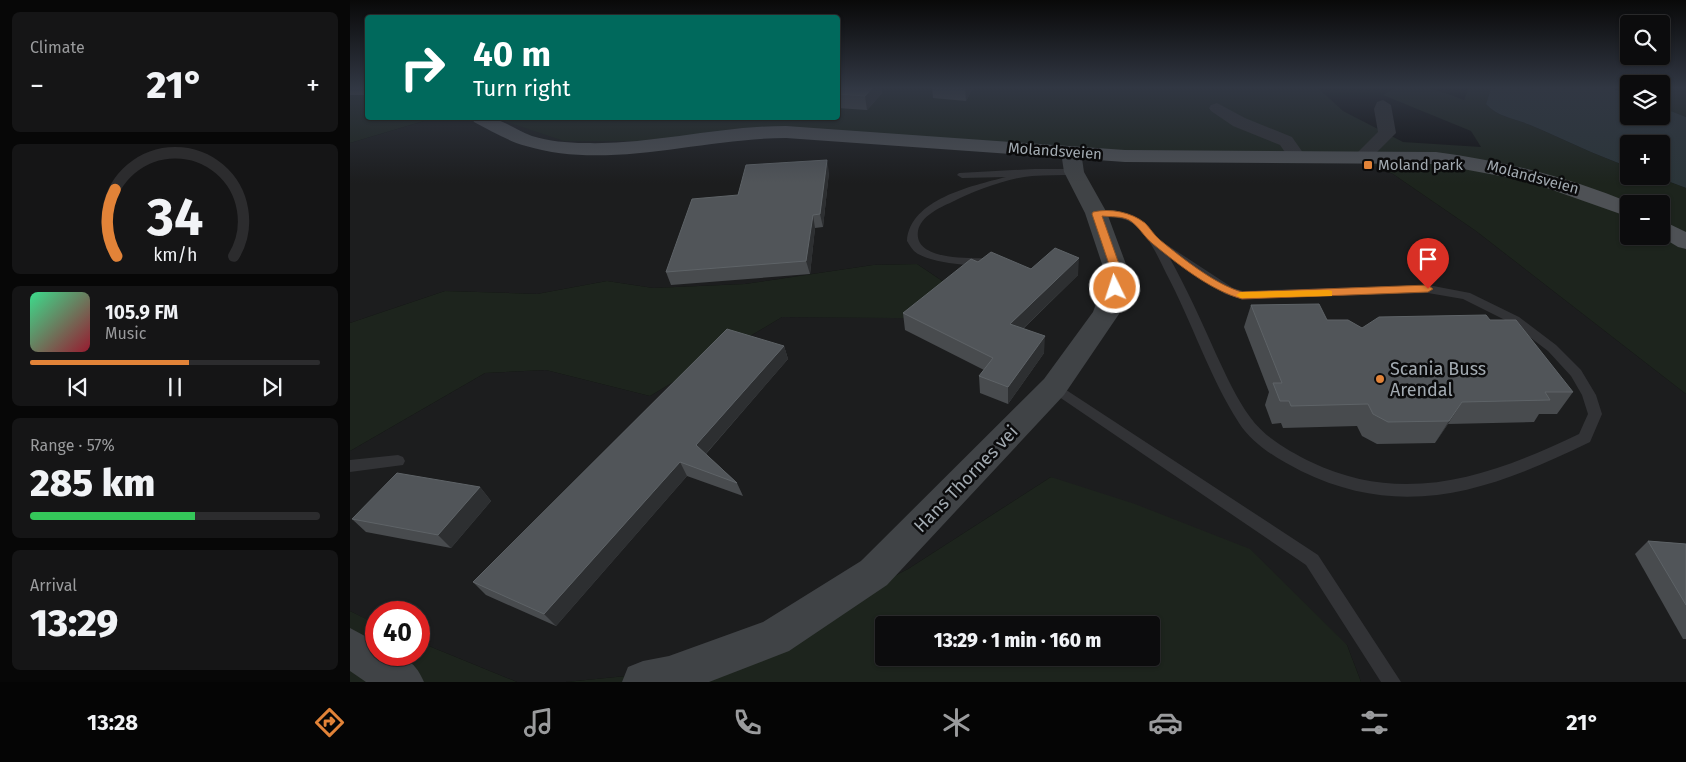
<!DOCTYPE html>
<html lang="en">
<head>
<meta charset="utf-8">
<style>
	:root { --surface:#0c0c0d; --page:#151516; --text:#f1f3f6; --muted:#9a9b9d; --line:#2c2c2e; --accent:#e28338 }
	body { margin:0; font-family:"Fira Sans",sans-serif; background:var(--page); color:var(--text); height:100vh; display:flex; flex-direction:column; font-size:19px; white-space:nowrap }
	* { box-sizing:border-box; margin:0 }
	p { font-size:16px; color:var(--muted) }
	.icon { flex:none; width:28px; height:28px; fill:none; stroke:currentColor; stroke-width:2; stroke-linecap:round; stroke-linejoin:round }
	.map { position:relative; flex:1; overflow:hidden }
	.side { display:flex; flex-direction:column; gap:12px; padding:12px; background:#070707; width:350px }
	.side>* { flex:none }
	.hud { position:absolute; left:15px; top:15px; width:475px; height:105px; border-radius:5px; box-shadow:0 1px 4px #0004,0 0 0 1px var(--line); background:#00695c; color:#fff; overflow:hidden }
	.controls { position:absolute; left:1270px; top:15px; display:grid; gap:10px }
	.controls a { display:grid; place-items:center; width:50px; height:50px; border-radius:5px; background:var(--surface); box-shadow:0 1px 4px #0004,0 0 0 1px var(--line); font-size:25px }
	.speed { position:absolute; left:15px; top:601px; display:flex; gap:10px; font-size:25px; font-weight:700; text-align:center }
	.speed>* { display:grid; place-content:center; width:65px; height:65px; border-radius:50%; background:var(--surface); box-shadow:0 1px 4px #0004,0 0 0 1px var(--line); line-height:1 }
	.speed .limit { border:8px solid #d22; background:#fff; color:#111 }
	.pin { position:absolute; display:grid; place-items:center; width:42px; height:42px; color:#fff; margin:-51px -21px; border-radius:50% 50% 50% 0; rotate:-45deg; box-shadow:0 0 5px #0007 }
	.pin .icon { rotate:45deg }
	.me { position:absolute; width:55px; margin:-28px; rotate:356deg; stroke-linejoin:round; filter:drop-shadow(0 0 4px #0008) }
	.turn { display:flex; align-items:center; gap:18px; height:105px; padding:0 25px; font-size:22px }
	.turn .icon { width:65px; height:65px; stroke-width:2.5 }
	.turn b { display:block; font-size:35px; line-height:42px }
	.big { font-size:38px; font-weight:800; line-height:1.1 }
	.side .widget { flex:1; display:flex; flex-direction:column; justify-content:center; gap:8px; min-width:0; padding:0 18px; border-radius:8px; background:var(--page) }
	.side .dial { align-items:center; gap:0 }
	.dial svg { height:130px; overflow:visible; fill:none; stroke:var(--line); stroke-width:7; stroke-linecap:round; text-anchor:middle }
	.dial text { fill:var(--text); stroke:none }
	.song { display:flex; align-items:center; gap:15px }
	.cover { width:60px; height:60px; border-radius:8px; background:linear-gradient(135deg,hsl(150 70% 55%),hsl(350 70% 35%)) }
	.played { height:5px; border-radius:2px; background:linear-gradient(90deg,var(--accent) 55%,var(--line) 55%) }
	.keys { display:flex; justify-content:space-around; direction:ltr }
	.heat { display:flex; justify-content:space-between; align-items:center; font-size:28px; direction:ltr }
	.charge { height:8px; border-radius:4px; background:linear-gradient(90deg,#34c759 57%,var(--line) 0) }
	.trip { position:absolute; left:525px; top:616px; width:285px; height:50px; border-radius:5px; background:var(--surface); box-shadow:0 1px 4px #0004,0 0 0 1px var(--line); font-weight:800; line-height:50px; text-align:center }
	.tabs { display:flex; height:80px; justify-content:space-around; align-items:center; background:#050505; color:var(--muted) }
	.tabs .icon { width:35px; height:35px }
	.tabs .on { color:var(--accent) }
	.tabs b { font-size:22px; color:var(--text) }
	main { display:flex; flex:1; min-height:0 }
	.map>svg:first-child { display:block }
</style>
</head>
<body>
<main>
<section class="side">
<div class="widget"><p>Climate</p>
<div class="heat"><a>−</a><b class="big">21°</b><a>+</a></div>
</div>
<div class="widget dial"><svg viewBox="0 0 100 80">
<path d="M14 69A42 42 0 1 1 86 69"/>
<path d="M14 69A42 42 0 0 1 13 28" stroke="#e28338"/>
<text x="50" y="56" font-size="32" font-weight="700">34</text>
<text x="50" y="72" font-size="11">km/h</text>
</svg></div>
<div class="widget">
<div class="song"><i class="cover"></i><div><b>105.9 FM</b><p>Music</p></div></div>
<div class="played"></div>
<div class="keys"><svg class="icon" aria-label="previous" viewBox="0 0 24 24"><path d="M18 5L8 12l10 7zM5 5v14"/></svg><svg class="icon" aria-label="pause" viewBox="0 0 24 24"><path d="M8 5v14M16 5v14"/></svg><svg class="icon" aria-label="next" viewBox="0 0 24 24"><path d="M6 5l10 7-10 7zM19 5v14"/></svg></div>
</div>
<div class="widget"><p>Range · 57%</p><b class="big">285 km</b><div class="charge"></div></div>
<div class="widget"><p>Arrival</p><b class="big">13:29</b></div>
</section>
<div class="map">
<svg width="1336" height="682" viewBox="0 0 1336 682">
	<rect width="100%" height="100%" fill="#101011"/>
	<!-- built -->
	<polygon fill="#1c1d1e" points="84,118 145,118 1010,160 1043,174 1126,231 1336,394 1336,682 1011,682 997,645 701,477 558,569 367,667 216,682 167,682 69,642 69,612 26,612 26,624 17,620 0,611 0,451 135,373 196,370 300,396 432,317 648,318 567,264 523,265 395,284 303,288 257,281 187,294 95,291 0,323 0,143"/>
	<!-- green -->
	<g fill="#1d241d" fill-rule="evenodd">
		<polygon points="0,88 17,88 18,118 84,118 0,143"/>
		<path d="M488,88h480l25,23 60,31 78,5 -10,-16 -88,-36c24,-17 56,-5 81,5l5,-12h22l-5,16c11,13 28,14 44,21 33,14 65,30 99,42v9h25l32,12v206l-210,-163 -83,-57 -33,-14 -213,-8 -308,-19 -182,8h-93l-69,-23h343zM1279,204h32v32h-32z"/>
		<polygon points="1311,88 1336,88 1336,117 1311,107"/>
		<polygon points="567,264 649,319 432,317 300,396 196,370 135,373 0,451 0,323 95,291 187,294 257,281 303,288 395,284 523,265"/>
		<path d="M701,477l84,27 115,45 97,96 14,37h-795l151,-15 191,-98zM534,625h267v33h-267z"/>
		<polygon points="0,611 26,624 26,655 69,655 69,642 167,682 0,682"/>
	</g>
	<!-- water -->
	<path fill="#2b3539" d="M1141,88h120l18,7v21h32v-9l25,10v71l-32,-12h7v-32h-32v23c-34,-12 -66,-28 -99,-42 -16,-7 -33,-8 -44,-21z"/>
	<g fill="none" stroke-linecap="round" stroke-linejoin="round">
		<!-- lane -->
		<g fill="#323336" fill-rule="evenodd">
			<path d="M684,169h40l5,3 -5,3c-14,0 -28,0 -42,1 -24,2 -58,15 -80,26 -13,6 -31,14 -34,29 -5,31 58,27 77,27l4,1 2,2 -2,2c-18,5 -71,1 -85,-12 -3,-3 -5,-7 -7,-10 3,-42 65,-55 99,-64l-44,1 -5,-3 2,-2z"/>
			<path d="M746,210h18l22,7 10,7 12,15 75,49 10,3 185,-6 42,8 49,24 37,28 25,25 15,25 6,19 -12,28c-97,47 -185,80 -289,29 -23,-12 -48,-26 -62,-48 -30,-47 -47,-101 -73,-150 -9,-18 -17,-38 -34,-50 -12,-8 -26,-4 -40,-8l-1,-2zM818,255l57,39 17,5 186,-6 35,6 48,24 37,28 23,25 11,19 6,19 -9,20c-88,42 -174,73 -268,28 -22,-11 -46,-24 -61,-45 -14,-19 -24,-42 -34,-63 -15,-34 -30,-67 -48,-99z"/>
			<polygon points="704,382 968,555 1051,682 1031,682 956,565 699,390 697,387 699,384"/>
			<polygon points="48,455 53,457 55,461 53,465 0,472 0,460"/>
		</g>
		<!-- street -->
		<g fill="#323336" fill-rule="evenodd">
			<polygon points="1033,100 1041,105 1046,133 1025,154 1027,157 1024,161 1012,161 1007,153 1028,132 1024,109 1027,102"/>
			<polygon points="867,103 895,118 942,137 956,157 953,161 941,161 930,145 883,126 861,111 859,108 861,105"/>
		</g>
		<!-- secondary -->
		<g fill="#404346" fill-rule="evenodd">
			<polygon points="721,146 728,148 731,152 734,172 757,213 777,267 778,288 769,314 714,395 537,585 439,651 359,682 272,682 278,667 293,661 319,656 413,622 511,561 694,379 743,312 752,288 753,267 735,213 714,172 711,152 714,148"/>
			<path d="M0,628l26,14v13c25,0 38,3 48,27h-58l-16,-11z"/>
		</g>
		<!-- primary -->
		<g fill="#4e5155" fill-rule="evenodd">
			<rect x="0" y="88" width="18" height="7"/>
			<path d="M122,118c26,-4 37,9 60,18 17,5 35,7 53,7 67,2 133,-17 201,-17l339,24 311,2c68,9 134,25 197,52h-4v13l-102,-36 -91,-17 -311,-2 -339,-24c-85,0 -178,33 -260,8 -18,-5 -35,-15 -52,-24z"/>
			<polygon points="1311,220 1336,232 1336,249 1328,247 1310,236"/>
		</g>
	</g>
	<!-- wall -->
	<g fill="#484b4e">
		<polygon points="488,88 531,88 532,93 517,110 488,108"/>
		<polygon points="582,88 623,88 616,101 583,98"/>
		<polygon points="479,172 473,227 465,228 460,274 321,285 316,272 388,195"/>
		<polygon points="628,262 728,275 673,329 694,353 658,404 630,393 629,376 634,370 555,330 553,313"/>
		<polygon points="901,305 1012,328 1140,320 1223,392 1207,414 1189,414 1184,422 1098,424 1085,443 1027,444 1012,436 1007,426 933,428 931,423 922,424 915,405 919,392 894,327"/>
		<polygon points="434,346 438,359 356,454 387,483 393,496 337,476 206,626 136,595 123,582"/>
		<polygon points="130,487 141,501 101,548 16,532 2,519"/>
		<polygon points="1298,541 1336,544 1336,639 1333,639 1285,554"/>
	</g>
	<!-- shaded-wall -->
	<g fill="#2d2f31">
		<polygon points="522,88 531,88 532,93 517,110 515,96"/>
		<polygon points="615,88 623,88 616,101"/>
		<polygon points="477,160 479,172 473,227 470,214"/>
		<polygon points="463,215 465,228 460,274 456,261"/>
		<polygon points="729,258 728,275 660,341 660,324"/>
		<polygon points="695,336 694,353 658,404 658,387"/>
		<polygon points="434,346 438,359 352,458 346,445"/>
		<polygon points="1112,402 1098,424 1085,443 1099,421"/>
		<polygon points="330,462 337,476 206,626 194,614"/>
		<polygon points="130,487 141,501 101,548 88,535"/>
	</g>
	<!-- building -->
	<g fill="#515559" stroke="#5e6367">
		<polygon points="488,88 522,88 515,96 488,94"/>
		<polygon points="477,160 470,214 463,215 456,261 316,272 342,199 388,195 396,165"/>
		<polygon points="705,248 729,258 660,324 695,336 658,387 629,376 643,358 553,313 621,259 628,262 641,252 681,269"/>
		<polygon points="969,304 977,320 998,320 1012,328 1029,317 1136,315 1140,320 1166,320 1223,392 1195,392 1200,400 1112,402 1099,421 1038,422 1023,414 1018,404 941,406 939,401 930,401 923,383 932,383 901,305"/>
		<polygon points="377,329 434,346 346,445 387,483 330,462 194,614 123,582"/>
		<polygon points="47,473 130,487 88,535 2,519"/>
		<polygon points="1298,541 1336,544 1336,605"/>
	</g>
	<!-- sky -->
	<linearGradient id="sky" x2="0" y2="1"><stop stop-color="#090909"/><stop offset="0.48" stop-color="#313743"/><stop offset="1" stop-color="#313743" stop-opacity="0"/></linearGradient>
	<rect width="1336" height="183" fill="url(#sky)"/>
	<!-- route -->
	<path fill="#e28338" stroke="#935524" d="M743,212c17,-4 38,0 52,11 5,5 9,12 15,17 22,18 56,45 82,52l186,-7 5,4 -5,3 -186,7c-32,-9 -63,-34 -89,-55 -9,-7 -14,-18 -24,-24 -8,-4 -18,-3 -27,-4l18,51v21l-5,3 -5,-3v-21l-18,-53z"/>
	<!-- slow -->
	<polygon fill="#f59e0b" points="978,290 982,291 982,296 891,298 886,295 891,292"/>
	<!-- markers -->
	<g fill="#e28338" stroke="#0b0b0c" stroke-width="2">
		<rect x="1013" y="160" width="10" height="10" rx="2.5"/>
		<circle cx="1030" cy="379" r="5"/>
	</g>
	<g text-anchor="middle" dominant-baseline="central" stroke-width="5" stroke-linejoin="round" paint-order="stroke">
		<!-- far-street labels -->
		<g font-size="15" fill="#a2aab1" stroke="#0b0b0c">
			<text transform="translate(705 151) rotate(4)">Molandsveien</text>
			<text transform="translate(1183 177) rotate(15)">Molandsveien</text>
		</g>
		<!-- far-poi labels -->
		<g font-size="15" fill="#a2aab1" stroke="#0b0b0c" text-anchor="start">
			<text x="1028" y="165">Moland park</text>
		</g>
		<!-- poi labels -->
		<g font-size="18" fill="#a2aab1" stroke="#0b0b0c" text-anchor="start">
			<text x="1040" y="369">Scania Buss<tspan x="1040" dy="21">Arendal</tspan></text>
		</g>
		<!-- street labels -->
		<g font-size="18" fill="#a2aab1" stroke="#0b0b0c">
			<text transform="translate(616 479) rotate(-46)">Hans Thornes vei</text>
		</g>
	</g>
</svg>
<div class="controls">
<a><svg class="icon" aria-label="search" viewBox="0 0 24 24"><circle cx="10" cy="10" r="6"/><path d="M15 15l6 6"/></svg></a>
<a><svg class="icon" aria-label="layers" viewBox="0 0 24 24"><path d="M12 4l9 5-9 5-9-5zM3 14l9 5 9-5"/></svg></a>
<a>+</a>
<a>−</a>
</div>
<div class="speed"><div class="limit">40</div></div>
<div class="pin" style="left:1078px;top:289px;background:#d93025"><svg class="icon" aria-label="arrive" viewBox="0 0 24 24"><path d="M6 21V4h12l-3 4 3 4H6"/></svg></div>
<svg class="me" style="left:765px;top:288px" viewBox="-20 -20 40 40"><circle r="17" fill="#e28338" stroke="#fff" stroke-width="3"/><path d="M0-11L8 9 0 5-8 9z" fill="#fff"/></svg>
<div class="trip">13:29 · 1 min · 160 m</div>
<div class="hud">
<div class="turn"><svg class="icon" aria-label="right" viewBox="0 0 24 24"><path d="M7 20v-9h11M14 6l5 5-5 5"/></svg><div><b>40 m</b>Turn right</div></div>
</div>
</div>
</main>
<nav class="tabs">
<b>13:28</b>
<svg class="icon on" aria-label="directions" viewBox="0 0 24 24"><path d="M12 3l9 9-9 9-9-9zM9 14v-3h6M13 9l2 2-2 2"/></svg>
<svg class="icon" aria-label="music" viewBox="0 0 24 24"><path d="M9 18V5l10-2v13"/><circle cx="6" cy="18" r="3"/><circle cx="16" cy="16" r="3"/></svg>
<svg class="icon" aria-label="phone" viewBox="0 0 24 24"><path d="M5 4h4l2 5-3 2q2 4 5 5l2-3 5 2v4C11 20 4 13 5 4z"/></svg>
<svg class="icon" aria-label="climate" viewBox="0 0 24 24"><path d="M12 3v18M4 7l16 10M4 17L20 7"/></svg>
<svg class="icon" aria-label="car" viewBox="0 0 24 24"><path d="M5 17H2v-5l4-1 3-4h7l3 4 3 1v5h-3M9 17h6M6 11h13"/><circle cx="7" cy="17" r="2"/><circle cx="17" cy="17" r="2"/></svg>
<svg class="icon" aria-label="filters" viewBox="0 0 24 24"><path d="M4 7h16M4 17h16"/><circle cx="9" cy="7" r="2"/><circle cx="15" cy="17" r="2"/></svg>
<b>21°</b>
</nav>
</body>
</html>
